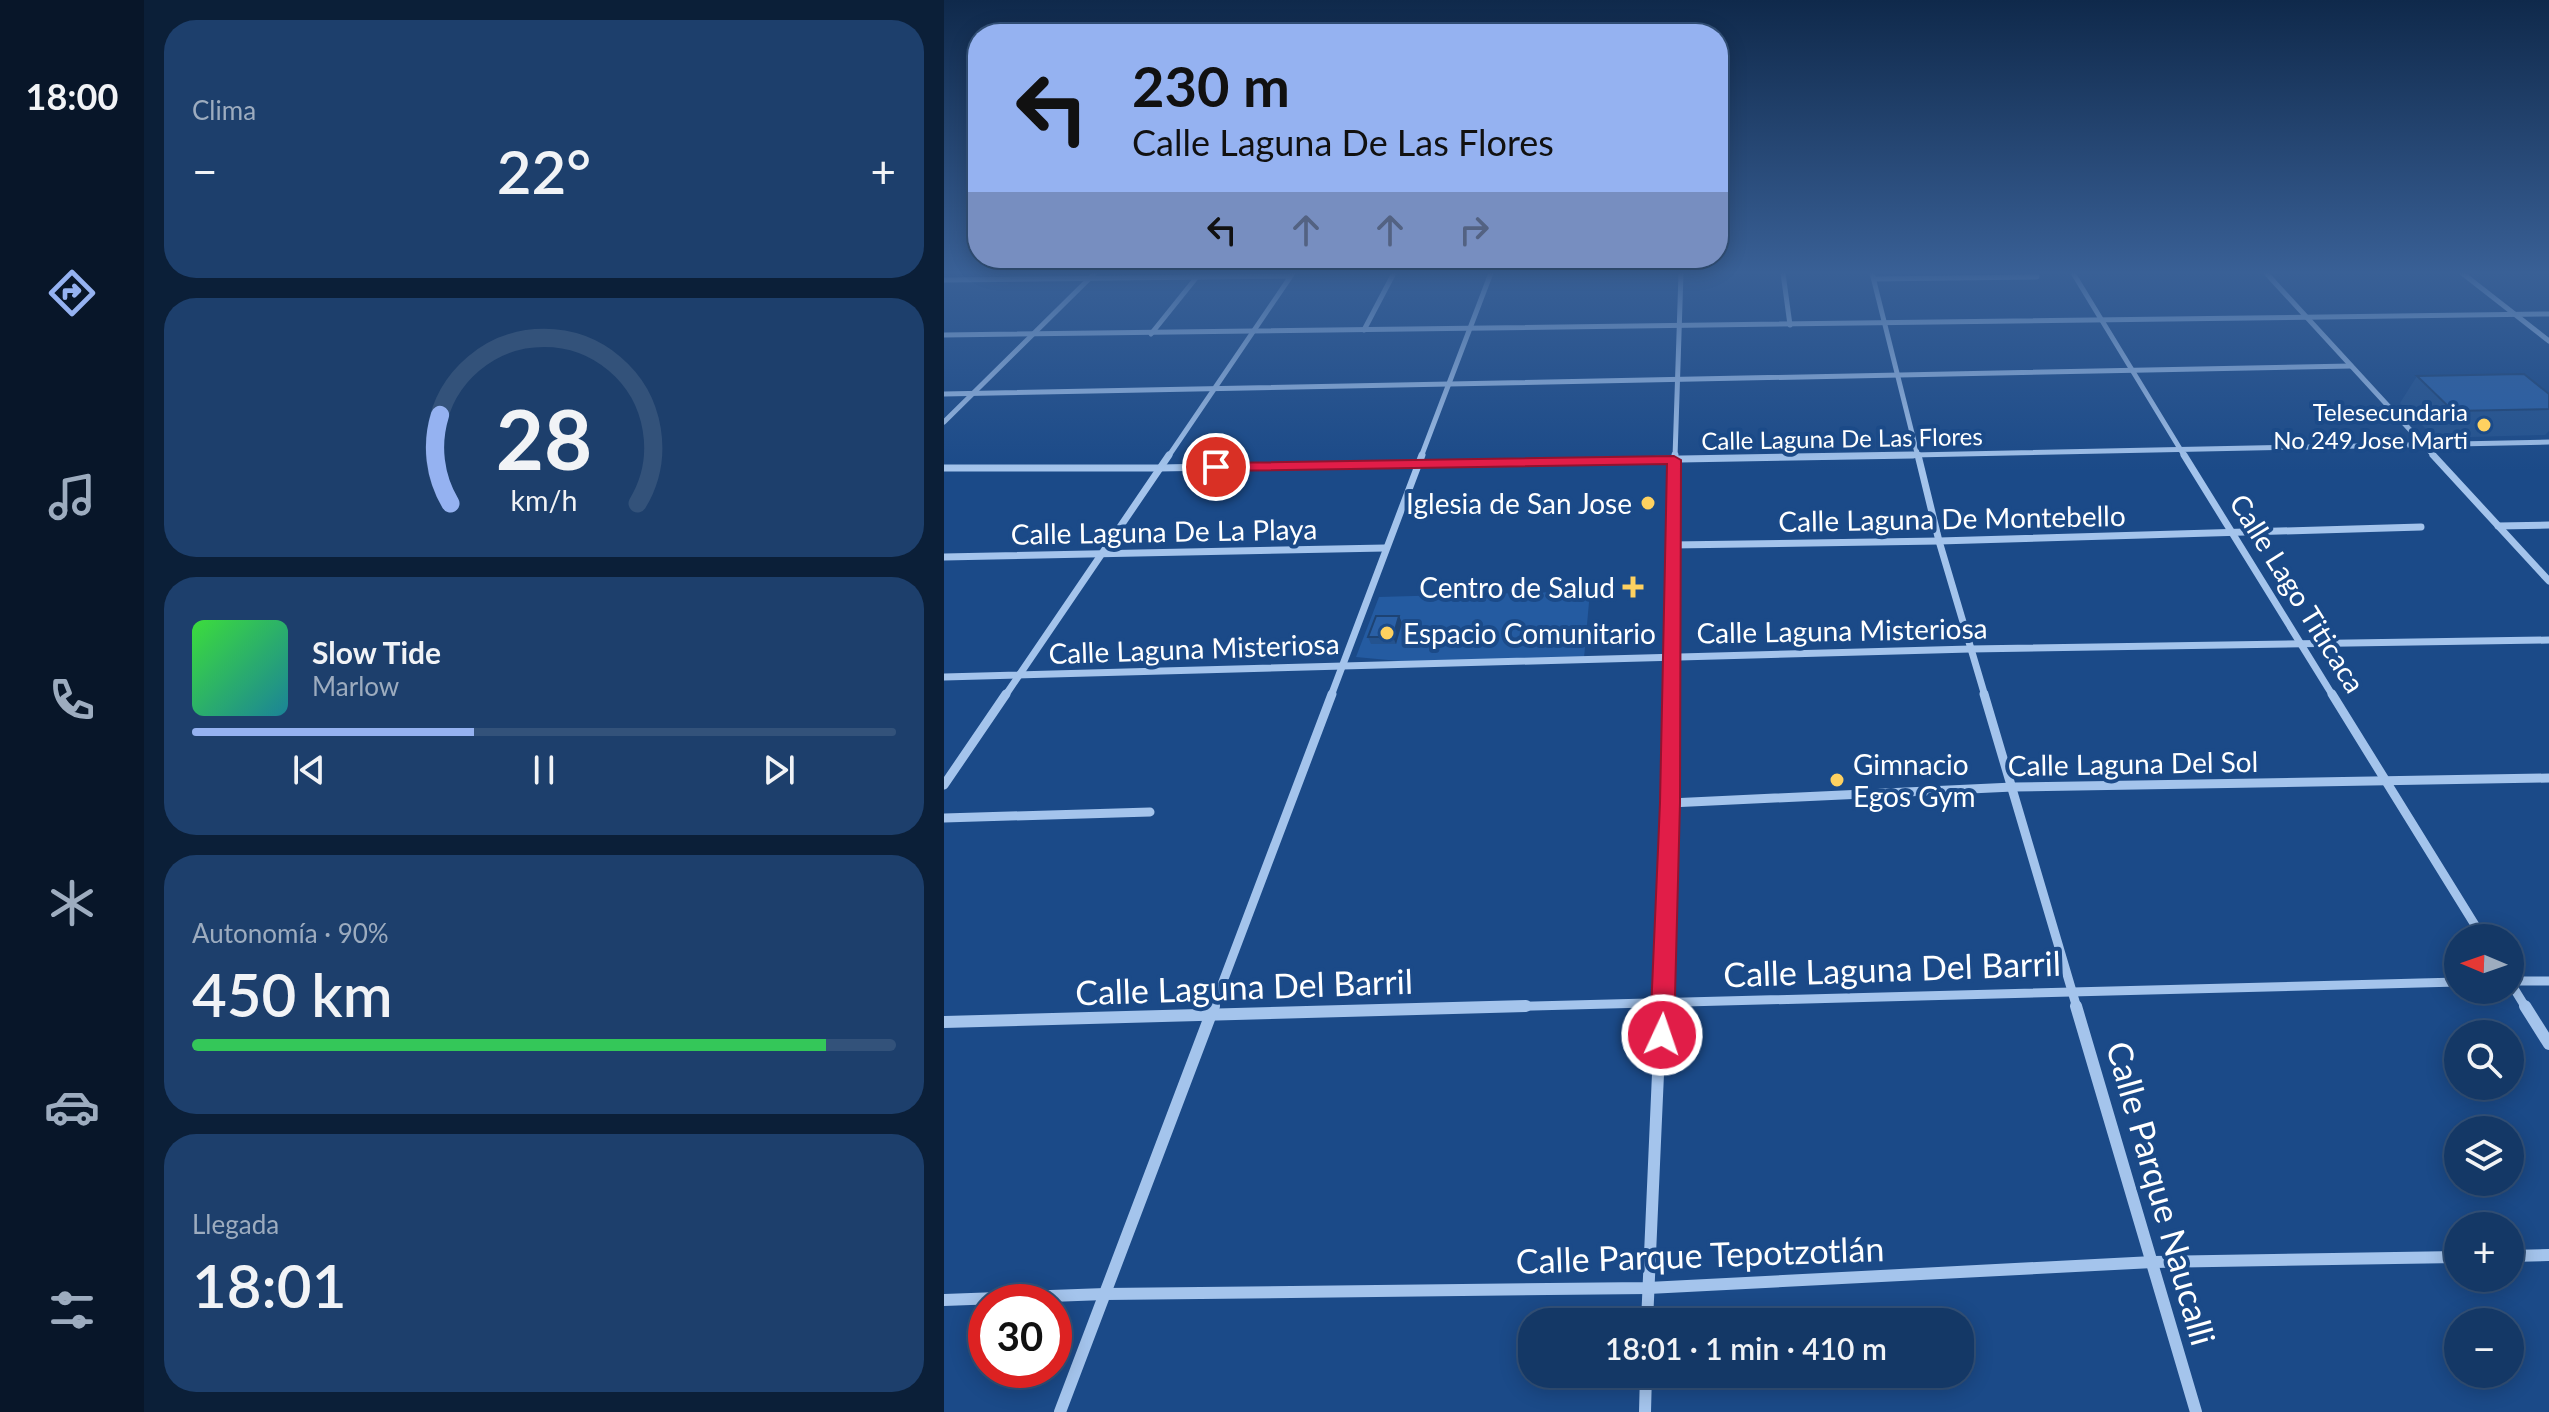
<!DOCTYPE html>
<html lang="es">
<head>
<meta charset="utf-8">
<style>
	:root { --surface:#143866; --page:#1d3f6c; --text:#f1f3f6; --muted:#9dacbf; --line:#33527a; --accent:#95b2f1 }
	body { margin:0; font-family:Lato,sans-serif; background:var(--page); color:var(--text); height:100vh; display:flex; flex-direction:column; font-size:30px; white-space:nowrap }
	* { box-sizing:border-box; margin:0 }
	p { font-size:26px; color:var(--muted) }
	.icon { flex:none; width:44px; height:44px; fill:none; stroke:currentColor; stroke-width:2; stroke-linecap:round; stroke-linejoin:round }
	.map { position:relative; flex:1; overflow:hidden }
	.side { display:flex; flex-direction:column; gap:20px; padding:20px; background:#0b1f38; width:800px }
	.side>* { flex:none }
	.hud { position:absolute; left:24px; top:24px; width:760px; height:244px; border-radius:32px; box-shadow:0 4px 20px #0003,0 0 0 2px var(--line); background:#95b2f1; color:#111; overflow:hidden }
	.needle { width:52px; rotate:272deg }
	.controls { position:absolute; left:1500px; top:924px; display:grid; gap:16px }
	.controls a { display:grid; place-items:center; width:80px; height:80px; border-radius:50%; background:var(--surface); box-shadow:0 4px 20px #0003,0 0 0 2px var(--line); font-size:40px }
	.speed { position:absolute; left:24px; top:1284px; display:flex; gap:16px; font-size:40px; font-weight:700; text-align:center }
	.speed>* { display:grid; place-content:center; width:104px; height:104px; border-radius:50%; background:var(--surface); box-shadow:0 4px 20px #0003,0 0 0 2px var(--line); line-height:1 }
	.speed .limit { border:12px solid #d22; background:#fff; color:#111 }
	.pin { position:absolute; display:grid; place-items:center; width:68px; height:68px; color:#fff; margin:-34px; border:4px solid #fff; border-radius:50%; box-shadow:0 2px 8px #0007 }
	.me { position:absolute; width:88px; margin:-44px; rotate:3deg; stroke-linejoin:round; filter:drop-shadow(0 0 6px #0008) }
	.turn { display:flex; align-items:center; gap:28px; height:168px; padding:0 32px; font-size:36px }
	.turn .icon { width:104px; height:104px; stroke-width:2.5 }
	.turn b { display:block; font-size:56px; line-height:68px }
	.lanes { display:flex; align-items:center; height:76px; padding:0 32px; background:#0003; justify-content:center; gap:40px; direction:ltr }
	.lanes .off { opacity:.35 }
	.big { font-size:60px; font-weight:600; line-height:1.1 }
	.side .card { flex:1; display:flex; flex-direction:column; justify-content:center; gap:12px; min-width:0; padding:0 28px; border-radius:32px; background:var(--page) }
	.side .dial { align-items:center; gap:0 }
	.dial svg { height:208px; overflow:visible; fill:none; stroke:var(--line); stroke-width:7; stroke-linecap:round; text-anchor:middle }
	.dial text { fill:var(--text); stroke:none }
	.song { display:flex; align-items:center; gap:24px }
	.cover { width:96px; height:96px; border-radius:12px; background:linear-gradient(135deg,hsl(120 70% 55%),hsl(190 70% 35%)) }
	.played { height:8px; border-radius:4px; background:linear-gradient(90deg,var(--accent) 40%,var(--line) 40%) }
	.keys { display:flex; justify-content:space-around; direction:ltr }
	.heat { display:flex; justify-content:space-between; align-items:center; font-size:44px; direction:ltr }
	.charge { height:12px; border-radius:6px; background:linear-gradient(90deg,#34c759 90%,var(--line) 0) }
	.trip { position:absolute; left:574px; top:1308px; width:456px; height:80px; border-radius:32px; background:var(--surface); box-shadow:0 4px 20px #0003,0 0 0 2px var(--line); font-weight:600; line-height:80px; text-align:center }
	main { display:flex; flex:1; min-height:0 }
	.dock { display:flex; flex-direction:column; width:144px; justify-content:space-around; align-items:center; background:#081629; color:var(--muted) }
	.dock .icon { width:56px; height:56px }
	.dock .on { color:var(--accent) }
	.dock b { font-size:36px; color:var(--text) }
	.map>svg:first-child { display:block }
</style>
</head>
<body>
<main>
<nav class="dock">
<b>18:00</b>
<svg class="icon on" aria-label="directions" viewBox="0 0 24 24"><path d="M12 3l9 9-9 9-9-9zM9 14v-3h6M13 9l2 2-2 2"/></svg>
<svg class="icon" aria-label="music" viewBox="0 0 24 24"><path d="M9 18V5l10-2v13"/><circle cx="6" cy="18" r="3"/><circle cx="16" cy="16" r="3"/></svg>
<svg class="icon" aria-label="phone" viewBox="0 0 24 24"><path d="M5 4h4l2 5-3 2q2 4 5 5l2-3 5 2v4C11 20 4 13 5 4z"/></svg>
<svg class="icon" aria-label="climate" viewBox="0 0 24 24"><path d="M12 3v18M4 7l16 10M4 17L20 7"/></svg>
<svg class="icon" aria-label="car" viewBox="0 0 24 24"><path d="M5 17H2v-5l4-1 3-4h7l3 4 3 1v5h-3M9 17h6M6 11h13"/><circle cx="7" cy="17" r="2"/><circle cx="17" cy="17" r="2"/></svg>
<svg class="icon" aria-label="filters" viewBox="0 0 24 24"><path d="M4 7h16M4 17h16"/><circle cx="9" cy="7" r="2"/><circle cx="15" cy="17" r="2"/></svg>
</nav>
<section class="side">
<div class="card"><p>Clima</p>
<div class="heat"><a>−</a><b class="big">22°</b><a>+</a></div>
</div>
<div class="card dial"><svg viewBox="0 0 100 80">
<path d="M14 69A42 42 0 1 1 86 69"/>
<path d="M14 69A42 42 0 0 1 10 35" stroke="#95b2f1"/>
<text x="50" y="56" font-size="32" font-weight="700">28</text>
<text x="50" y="72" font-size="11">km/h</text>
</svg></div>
<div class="card">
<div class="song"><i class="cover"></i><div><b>Slow Tide</b><p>Marlow</p></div></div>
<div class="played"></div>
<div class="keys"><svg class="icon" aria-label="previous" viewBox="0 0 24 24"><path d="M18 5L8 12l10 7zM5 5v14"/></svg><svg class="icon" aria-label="pause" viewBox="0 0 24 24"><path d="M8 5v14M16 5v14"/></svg><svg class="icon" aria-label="next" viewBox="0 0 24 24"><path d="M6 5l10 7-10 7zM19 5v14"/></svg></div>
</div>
<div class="card"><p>Autonomía · 90%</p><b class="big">450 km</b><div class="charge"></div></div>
<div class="card"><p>Llegada</p><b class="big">18:01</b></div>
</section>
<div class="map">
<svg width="1605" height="1412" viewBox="0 0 1605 1412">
	<rect width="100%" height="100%" fill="#1b4a88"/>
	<!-- green -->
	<polygon fill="#245ba1" points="646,591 640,658 476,663 412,657 435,597"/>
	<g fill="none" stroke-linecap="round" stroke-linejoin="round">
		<!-- street-far3 -->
		<g stroke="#a4c4ec" stroke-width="5">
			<polyline points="839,273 846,325"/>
			<polyline points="928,273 974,457"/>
			<polyline points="1129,273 1241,457"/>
			<polyline points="1322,273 1491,457"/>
			<polyline points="1518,273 1605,341"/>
			<polyline points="930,279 1093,277"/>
			<polyline points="0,280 346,276"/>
			<polyline points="420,330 450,273"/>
			<polyline points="207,334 252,278"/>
			<polyline points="0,335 1605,314"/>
			<polyline points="0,394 1407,366"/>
			<polyline points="0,422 151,273"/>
			<polyline points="224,457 349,273"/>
			<polyline points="477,457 547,273"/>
			<polyline points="731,457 737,273"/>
			<polyline points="872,457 1605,442"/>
		</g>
		<!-- street-far2 -->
		<g stroke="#a4c4ec" stroke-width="7">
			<polyline points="974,455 995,541 1041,696"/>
			<polyline points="1240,455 1389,696"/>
			<polyline points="1489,455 1605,581"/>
			<polyline points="0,468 215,468 969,455"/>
			<polyline points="1554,526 1605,525"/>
			<polyline points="728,545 995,541 1477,527"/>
			<polyline points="0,557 441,548"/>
			<polyline points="0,677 1026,649 1605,640"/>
			<polyline points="61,696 225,455"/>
			<polyline points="387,696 478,455"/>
			<polyline points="727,696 731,455"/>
		</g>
		<!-- street-far1 -->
		<g stroke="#a4c4ec" stroke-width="9">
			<polyline points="1040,694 1133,1008"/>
			<polyline points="1388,694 1539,938"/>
			<polyline points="0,785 62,694"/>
			<polyline points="726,803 1069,787 1605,778"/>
			<polyline points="0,818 206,812"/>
			<polyline points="1566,981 1605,981"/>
			<polyline points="1566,982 1582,1008"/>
			<polyline points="269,1008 388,694"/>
			<polyline points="511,1008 1514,982"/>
			<polyline points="717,1008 726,803 727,694"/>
		</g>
		<!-- street -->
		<g stroke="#a4c4ec" stroke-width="12">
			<polyline points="1132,1006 1252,1412"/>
			<polyline points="1581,1006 1605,1044"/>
			<polyline points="0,1022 582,1006"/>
			<polyline points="1566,1256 1605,1255"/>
			<polyline points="0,1300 161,1294 704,1288 1209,1262 1514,1257"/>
			<polyline points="703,1322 717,1006"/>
			<polyline points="116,1412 270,1006"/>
			<polyline points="701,1412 702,1374"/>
		</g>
	</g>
	<!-- wall -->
	<g fill="#24538f">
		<polygon points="1473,376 1605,409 1605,431 1601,435 1491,438 1456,403"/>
		<polygon points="455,616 458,623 452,644 427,644 424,637"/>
	</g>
	<!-- shaded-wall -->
	<polygon fill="#1d4374" points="455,616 458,623 452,644 449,637"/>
	<!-- building -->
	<g fill="#2a60a6" stroke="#1d4374" stroke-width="2">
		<polygon points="1580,374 1605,394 1605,409 1509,411 1473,376"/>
		<polygon points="432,616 455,616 449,637 424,637"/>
	</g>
	<!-- sky -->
	<linearGradient id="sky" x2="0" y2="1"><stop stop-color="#0f294b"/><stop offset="0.58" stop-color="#396096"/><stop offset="1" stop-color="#396096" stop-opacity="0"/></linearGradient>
	<rect width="1605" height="470" fill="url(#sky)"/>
	<!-- route -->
	<polygon fill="#e11d48" stroke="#92132f" stroke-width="2" points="730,456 737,460 736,803 730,1035 726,1043 718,1047 709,1043 706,1035 716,803 723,464 272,471 265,467 272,463"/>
	<!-- markers -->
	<g fill="#fed160" stroke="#1b4a88" stroke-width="3">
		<circle cx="1540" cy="425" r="8"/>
		<circle cx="704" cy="503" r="8"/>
		<path d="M685 575h8v8h8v8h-8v8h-8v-8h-8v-8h8z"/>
		<circle cx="443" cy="633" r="8"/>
		<circle cx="893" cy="780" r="8"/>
	</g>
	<g text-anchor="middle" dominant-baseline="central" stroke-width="8" stroke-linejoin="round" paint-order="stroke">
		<!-- far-poi labels -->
		<g font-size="24" fill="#fff" stroke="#1b4a88" text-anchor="end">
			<text x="1524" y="411">Telesecundaria<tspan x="1524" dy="28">No 249 Jose Marti</tspan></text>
		</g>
		<!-- far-street labels -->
		<g font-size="24" fill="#fff" stroke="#1b4a88">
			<text transform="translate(898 438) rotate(-1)">Calle Laguna De Las Flores</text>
		</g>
		<!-- poi labels -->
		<g font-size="28" fill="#fff" stroke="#1b4a88" text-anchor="end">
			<text x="688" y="503">Iglesia de San Jose</text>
			<text x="671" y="587">Centro de Salud</text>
			<text x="459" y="633" text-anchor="start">Espacio Comunitario</text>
			<text x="909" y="764" text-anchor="start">Gimnacio<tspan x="909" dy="32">Egos Gym</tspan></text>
		</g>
		<!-- street labels -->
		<g font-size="28" fill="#fff" stroke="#1b4a88">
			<text transform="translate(1008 518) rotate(-1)">Calle Laguna De Montebello</text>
			<text transform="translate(220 531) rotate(-1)">Calle Laguna De La Playa</text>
			<text transform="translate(1354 593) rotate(58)">Calle Lago Titicaca</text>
			<text transform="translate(898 630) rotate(-1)">Calle Laguna Misteriosa</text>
			<text transform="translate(250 648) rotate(-2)">Calle Laguna Misteriosa</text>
			<text transform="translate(1189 763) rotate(-1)">Calle Laguna Del Sol</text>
		</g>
		<!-- near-street labels -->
		<g font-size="34" fill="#fff" stroke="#1b4a88">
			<text transform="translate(948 968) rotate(-2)">Calle Laguna Del Barril</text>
			<text transform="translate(300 986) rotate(-2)">Calle Laguna Del Barril</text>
			<text transform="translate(1218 1193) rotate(74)">Calle Parque Naucalli</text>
			<text transform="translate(756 1254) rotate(-2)">Calle Parque Tepotzotlán</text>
		</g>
	</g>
</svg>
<div class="controls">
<a><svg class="needle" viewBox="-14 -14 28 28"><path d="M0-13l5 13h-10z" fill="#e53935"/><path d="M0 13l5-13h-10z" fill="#9dacbf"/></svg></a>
<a><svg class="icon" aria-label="search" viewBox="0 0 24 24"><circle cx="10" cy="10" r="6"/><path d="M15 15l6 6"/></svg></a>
<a><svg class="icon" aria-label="layers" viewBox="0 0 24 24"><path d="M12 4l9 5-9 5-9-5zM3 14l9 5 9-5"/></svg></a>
<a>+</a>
<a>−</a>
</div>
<div class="speed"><div class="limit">30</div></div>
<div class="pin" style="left:272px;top:467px;background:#d93025"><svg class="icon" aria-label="arrive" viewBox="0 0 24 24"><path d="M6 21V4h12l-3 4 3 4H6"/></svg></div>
<svg class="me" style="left:718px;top:1035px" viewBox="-20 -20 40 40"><circle r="17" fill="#e11d48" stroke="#fff" stroke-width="3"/><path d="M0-11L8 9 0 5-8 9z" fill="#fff"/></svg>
<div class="trip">18:01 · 1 min · 410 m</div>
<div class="hud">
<div class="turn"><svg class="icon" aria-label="left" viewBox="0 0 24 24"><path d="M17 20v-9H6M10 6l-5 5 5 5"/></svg><div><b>230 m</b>Calle Laguna De Las Flores</div></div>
<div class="lanes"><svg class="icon" aria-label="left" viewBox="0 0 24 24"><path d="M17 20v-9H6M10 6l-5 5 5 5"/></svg><svg class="icon off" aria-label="ahead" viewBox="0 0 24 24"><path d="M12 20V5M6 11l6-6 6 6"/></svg><svg class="icon off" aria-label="ahead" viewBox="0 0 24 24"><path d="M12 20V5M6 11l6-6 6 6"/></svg><svg class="icon off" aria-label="right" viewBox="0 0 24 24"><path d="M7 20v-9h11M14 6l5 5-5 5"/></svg></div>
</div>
</div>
</main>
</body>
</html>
